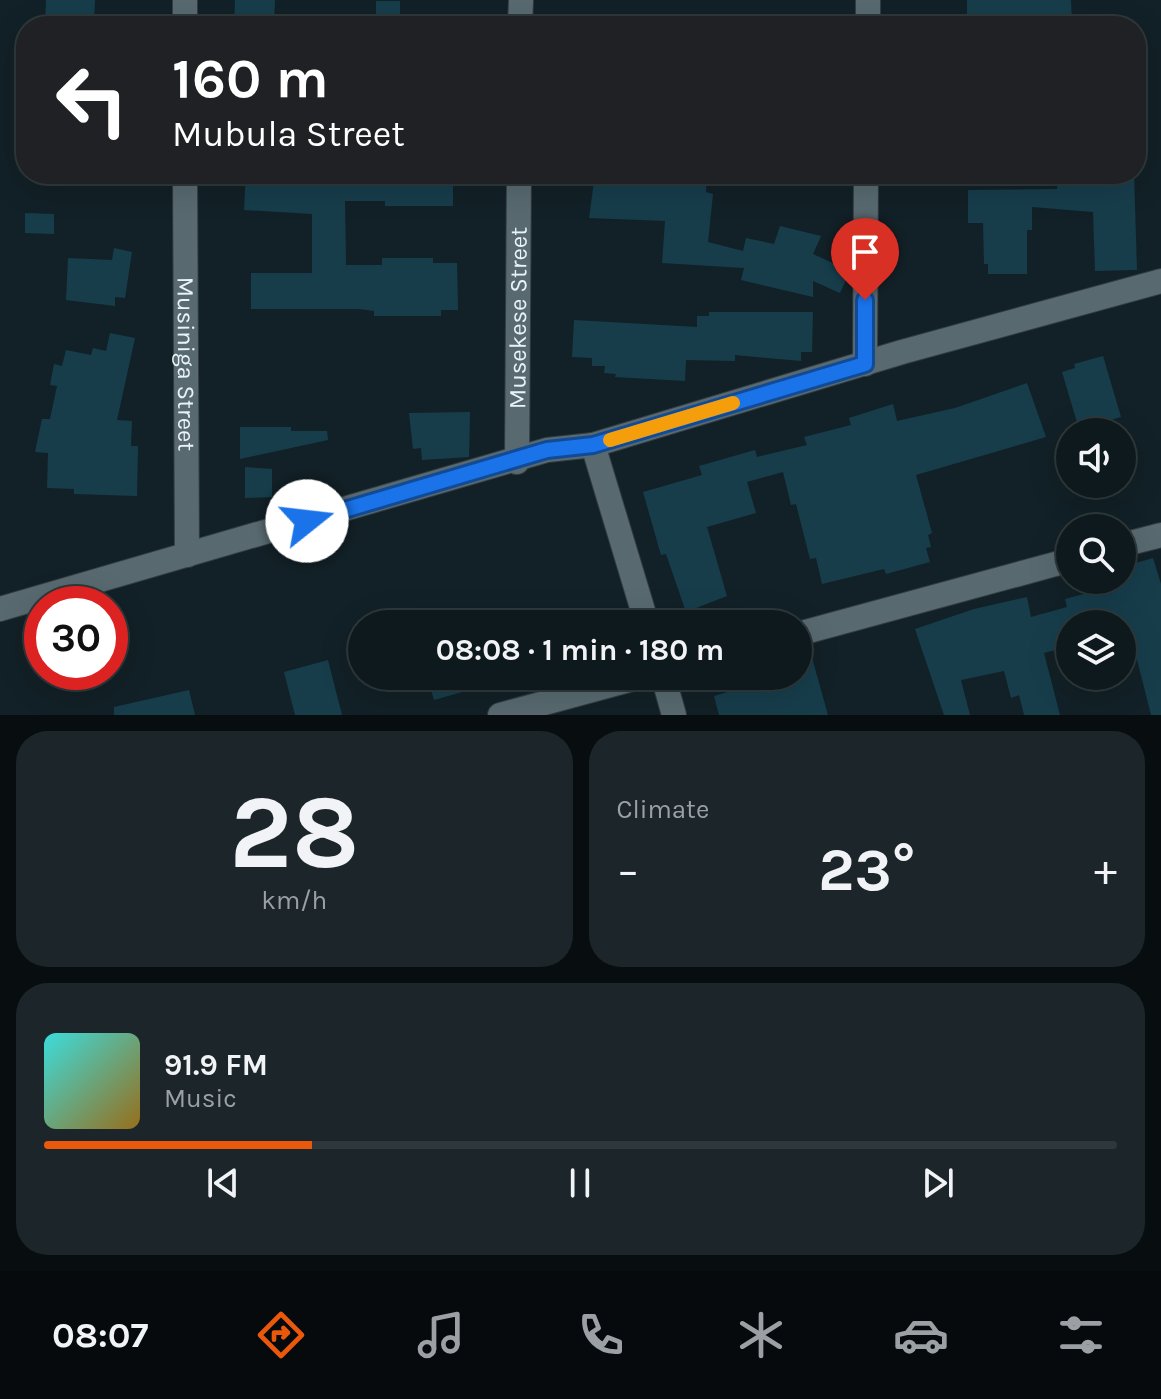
<!DOCTYPE html>
<html lang="en">
<head>
<meta charset="utf-8">
<style>
	:root { --surface:#0e191d; --page:#1c262a; --text:#f1f3f6; --muted:#9ba0a4; --line:#2e383b; --accent:#ea580c }
	body { margin:0; font-family:Karla,sans-serif; background:var(--page); color:var(--text); height:100vh; display:flex; flex-direction:column; font-size:30px; white-space:nowrap }
	* { box-sizing:border-box; margin:0 }
	p { font-size:26px; color:var(--muted) }
	.icon { flex:none; width:44px; height:44px; fill:none; stroke:currentColor; stroke-width:2; stroke-linecap:round; stroke-linejoin:round }
	.map { position:relative; height:715px; overflow:hidden }
	.panel { display:flex; flex-direction:column; gap:16px; padding:16px; background:#080e10; flex:1 }
	.panel>* { flex:none }
	.guide { position:absolute; left:16px; top:16px; width:1130px; height:168px; border-radius:32px; box-shadow:0 8px 32px #0002,0 0 0 2px var(--line); background:#202124; color:#fff; overflow:hidden }
	.tools { position:absolute; left:1056px; top:418px; display:grid; gap:16px }
	.tools a { display:grid; place-items:center; width:80px; height:80px; border-radius:50%; background:var(--surface); box-shadow:0 8px 32px #0002,0 0 0 2px var(--line); font-size:40px }
	.speed { position:absolute; left:24px; top:586px; display:flex; gap:16px; font-size:40px; font-weight:700; text-align:center }
	.speed>* { display:grid; place-content:center; width:104px; height:104px; border-radius:50%; background:var(--surface); box-shadow:0 8px 32px #0002,0 0 0 2px var(--line); line-height:1 }
	.speed .limit { border:12px solid #d22; background:#fff; color:#111 }
	.pin { position:absolute; display:grid; place-items:center; width:68px; height:68px; color:#fff; margin:-82px -34px; border-radius:50% 50% 50% 0; rotate:-45deg; box-shadow:0 0 8px #0007 }
	.pin .icon { rotate:45deg }
	.me { position:absolute; width:88px; margin:-44px; rotate:74deg; stroke-linejoin:round; filter:drop-shadow(0 0 6px #0008) }
	.turn { display:flex; align-items:center; gap:28px; height:168px; padding:0 24px; font-size:36px }
	.turn .icon { width:104px; height:104px; stroke-width:2.5 }
	.turn b { display:block; font-size:56px; line-height:68px }
	.big { font-size:60px; font-weight:700; line-height:1.1 }
	.panel .card { flex:1; display:flex; flex-direction:column; justify-content:center; gap:12px; min-width:0; padding:0 28px; border-radius:32px; background:var(--page) }
	.panel .dial { align-items:center; gap:0 }
	.dial b { font-size:104px; line-height:1 }
	.song { display:flex; align-items:center; gap:24px }
	.cover { width:96px; height:96px; border-radius:12px; background:linear-gradient(135deg,hsl(180 70% 55%),hsl(40 70% 35%)) }
	.played { height:8px; border-radius:4px; background:linear-gradient(90deg,var(--accent) 25%,var(--line) 25%) }
	.keys { display:flex; justify-content:space-around; direction:ltr }
	.heat { display:flex; justify-content:space-between; align-items:center; font-size:44px; direction:ltr }
	.panel .tiles { flex:1; display:grid; gap:16px; grid-template-columns:1fr 1fr }
	.card:last-child { grid-column:span 2 }
	.trip { position:absolute; left:348px; top:610px; width:464px; height:80px; border-radius:40px; background:var(--surface); box-shadow:0 8px 32px #0002,0 0 0 2px var(--line); font-weight:700; line-height:80px; text-align:center }
	.tabs { display:flex; height:128px; justify-content:space-around; align-items:center; background:#060a0c; color:var(--muted) }
	.tabs .icon { width:56px; height:56px }
	.tabs .active { color:var(--accent) }
	.tabs b { font-size:36px; color:var(--text) }
	.map>svg:first-child { display:block }
</style>
</head>
<body>
<div class="map">
<svg width="1161" height="715" viewBox="0 0 1161 715">
	<rect width="100%" height="100%" fill="#122127"/>
	<!-- building -->
	<g fill="#173d4b">
		<polygon points="46,0 95,0 94,26 45,26"/>
		<polygon points="235,0 275,0 274,26 234,26"/>
		<polygon points="967,0 1071,0 1072,22 1062,22 1062,26 967,26"/>
		<rect x="376" y="1" width="24" height="25"/>
		<polygon points="246,174 453,174 453,206 385,206 385,201 345,201 346,265 382,265 382,258 433,258 433,263 457,263 458,310 441,310 441,316 374,316 374,311 359,309 251,309 251,273 312,273 312,214 244,210"/>
		<polygon points="595,174 707,174 706,192 713,194 708,242 743,251 746,238 774,244 780,226 821,236 813,254 850,271 840,293 813,281 813,297 741,280 744,268 662,263 665,221 589,218"/>
		<polygon points="1058,174 1134,174 1137,270 1095,271 1093,212 1032,207 1032,230 1027,230 1027,274 988,274 988,264 984,264 983,223 968,223 968,190 1057,189"/>
		<polygon points="25,213 54,214 54,234 25,233"/>
		<polygon points="114,248 132,252 125,298 115,297 115,306 66,300 68,258 112,260"/>
		<polygon points="709,312 813,312 812,352 801,352 801,361 735,355 735,361 686,360 685,381 615,377 616,374 604,373 605,366 592,366 592,358 572,357 574,320 697,327 697,316 709,316"/>
		<polygon points="110,333 135,338 117,420 132,421 131,446 138,446 137,496 74,494 74,489 47,488 48,453 35,452 42,419 50,419 57,386 50,385 54,364 62,366 66,350 91,355 93,348 106,351"/>
		<polygon points="1103,356 1121,417 1079,429 1062,372 1075,368 1074,364"/>
		<polygon points="1027,383 1046,437 916,475 932,533 928,535 931,547 926,548 930,562 886,574 884,569 822,584 816,558 810,559 796,504 791,505 783,472 747,482 756,513 707,527 727,596 686,612 666,554 661,555 643,492 702,475 699,466 755,450 757,457 807,445 804,437 851,425 849,418 893,404 897,421 955,408"/>
		<polygon points="470,412 469,457 422,460 421,448 413,449 409,413"/>
		<polygon points="240,427 291,427 291,431 327,431 328,440 240,459"/>
		<polygon points="245,467 272,469 272,497 245,498"/>
		<polygon points="1153,558 1161,584 1161,715 1151,715 1128,624 1070,624 1070,646 1044,653 1060,715 1024,715 1019,695 1011,698 1004,671 961,680 970,715 944,715 915,629 974,609 1027,597 1031,617 1067,607 1065,599 1117,585 1115,580 1122,580 1122,567"/>
		<polygon points="809,647 828,715 719,715 714,696 783,676 798,676 798,649"/>
		<polygon points="328,660 342,715 295,715 284,672"/>
		<polygon points="427,676 497,676 498,682 434,700"/>
		<polygon points="189,690 195,715 114,715 114,707"/>
	</g>
	<g fill="none" stroke-linecap="round" stroke-linejoin="round">
		<!-- street casing -->
		<g stroke="#343d43" stroke-width="26">
			<g id="street">
				<polyline points="185,0 185,26"/>
				<polyline points="520,26 521,0"/>
				<polyline points="868,26 868,0"/>
				<path id="s1" d="M185,174l2,381"/>
				<polyline points="865,364 866,174"/>
				<polyline points="593,445 647,624"/>
				<path id="s2" d="M517,462l2,-288"/>
				<polyline points="1122,545 1161,535"/>
				<polyline points="0,609 547,450 593,445 902,352 1161,281"/>
				<polyline points="798,634 1070,560"/>
				<polyline points="663,676 674,715"/>
				<polyline points="500,715 644,676"/>
			</g>
		</g>
		<!-- street -->
		<use href="#street" stroke="#586a70" stroke-width="24"/>
	</g>
	<g fill="none" stroke-linecap="round" stroke-linejoin="round">
		<!-- route casing -->
		<g stroke="#114b97" stroke-width="20">
			<polyline id="route" points="307,521 547,450 593,445 865,364 865,300"/>
		</g>
		<!-- route -->
		<use href="#route" stroke="#1a73e8" stroke-width="14"/>
		<!-- slow -->
		<polyline stroke="#f59e0b" stroke-width="14" points="610,440 733,403"/>
	</g>
	<g text-anchor="middle" dominant-baseline="central" stroke-width="8" stroke-linejoin="round" paint-order="stroke">
		<!-- street labels -->
		<g font-size="24" fill="#e9f3f7" stroke="#122127">
			<text stroke="none"><textPath href="#s2" startOffset="144">Musekese Street</textPath></text>
			<text stroke="none"><textPath href="#s1" startOffset="190">Musiniga Street</textPath></text>
		</g>
	</g>
</svg>
<div class="tools">
<a><svg class="icon" aria-label="sound" viewBox="0 0 24 24"><path d="M4 9h4l5-4v14l-5-4H4zM17 9q2 3 0 6"/></svg></a>
<a><svg class="icon" aria-label="search" viewBox="0 0 24 24"><circle cx="10" cy="10" r="6"/><path d="M15 15l6 6"/></svg></a>
<a><svg class="icon" aria-label="layers" viewBox="0 0 24 24"><path d="M12 4l9 5-9 5-9-5zM3 14l9 5 9-5"/></svg></a>
</div>
<div class="speed"><div class="limit">30</div></div>
<div class="pin" style="left:865px;top:300px;background:#d93025"><svg class="icon" aria-label="arrive" viewBox="0 0 24 24"><path d="M6 21V4h12l-3 4 3 4H6"/></svg></div>
<svg class="me" style="left:307px;top:521px" viewBox="-20 -20 40 40"><circle r="19" fill="#fff"/><path d="M0-13L10 11 0 6-10 11z" fill="#1a73e8"/></svg>
<div class="trip">08:08 · 1 min · 180 m</div>
<div class="guide">
<div class="turn"><svg class="icon" aria-label="left" viewBox="0 0 24 24"><path d="M17 20v-9H6M10 6l-5 5 5 5"/></svg><div><b>160 m</b>Mubula Street</div></div>
</div>
</div>
<section class="panel">
<div class="tiles">
<div class="card dial"><b>28</b><p>km/h</p></div>
<div class="card"><p>Climate</p>
<div class="heat"><a>−</a><b class="big">23°</b><a>+</a></div>
</div>
<div class="card">
<div class="song"><i class="cover"></i><div><b>91.9 FM</b><p>Music</p></div></div>
<div class="played"></div>
<div class="keys"><svg class="icon" aria-label="previous" viewBox="0 0 24 24"><path d="M18 5L8 12l10 7zM5 5v14"/></svg><svg class="icon" aria-label="pause" viewBox="0 0 24 24"><path d="M8 5v14M16 5v14"/></svg><svg class="icon" aria-label="next" viewBox="0 0 24 24"><path d="M6 5l10 7-10 7zM19 5v14"/></svg></div>
</div>
</div>
</section>
<nav class="tabs">
<b>08:07</b>
<svg class="icon active" aria-label="directions" viewBox="0 0 24 24"><path d="M12 3l9 9-9 9-9-9zM9 14v-3h6M13 9l2 2-2 2"/></svg>
<svg class="icon" aria-label="music" viewBox="0 0 24 24"><path d="M9 18V5l10-2v13"/><circle cx="6" cy="18" r="3"/><circle cx="16" cy="16" r="3"/></svg>
<svg class="icon" aria-label="phone" viewBox="0 0 24 24"><path d="M5 4h4l2 5-3 2q2 4 5 5l2-3 5 2v4C11 20 4 13 5 4z"/></svg>
<svg class="icon" aria-label="climate" viewBox="0 0 24 24"><path d="M12 3v18M4 7l16 10M4 17L20 7"/></svg>
<svg class="icon" aria-label="car" viewBox="0 0 24 24"><path d="M5 17H2v-5l4-1 3-4h7l3 4 3 1v5h-3M9 17h6M6 11h13"/><circle cx="7" cy="17" r="2"/><circle cx="17" cy="17" r="2"/></svg>
<svg class="icon" aria-label="filters" viewBox="0 0 24 24"><path d="M4 7h16M4 17h16"/><circle cx="9" cy="7" r="2"/><circle cx="15" cy="17" r="2"/></svg>
</nav>
</body>
</html>
